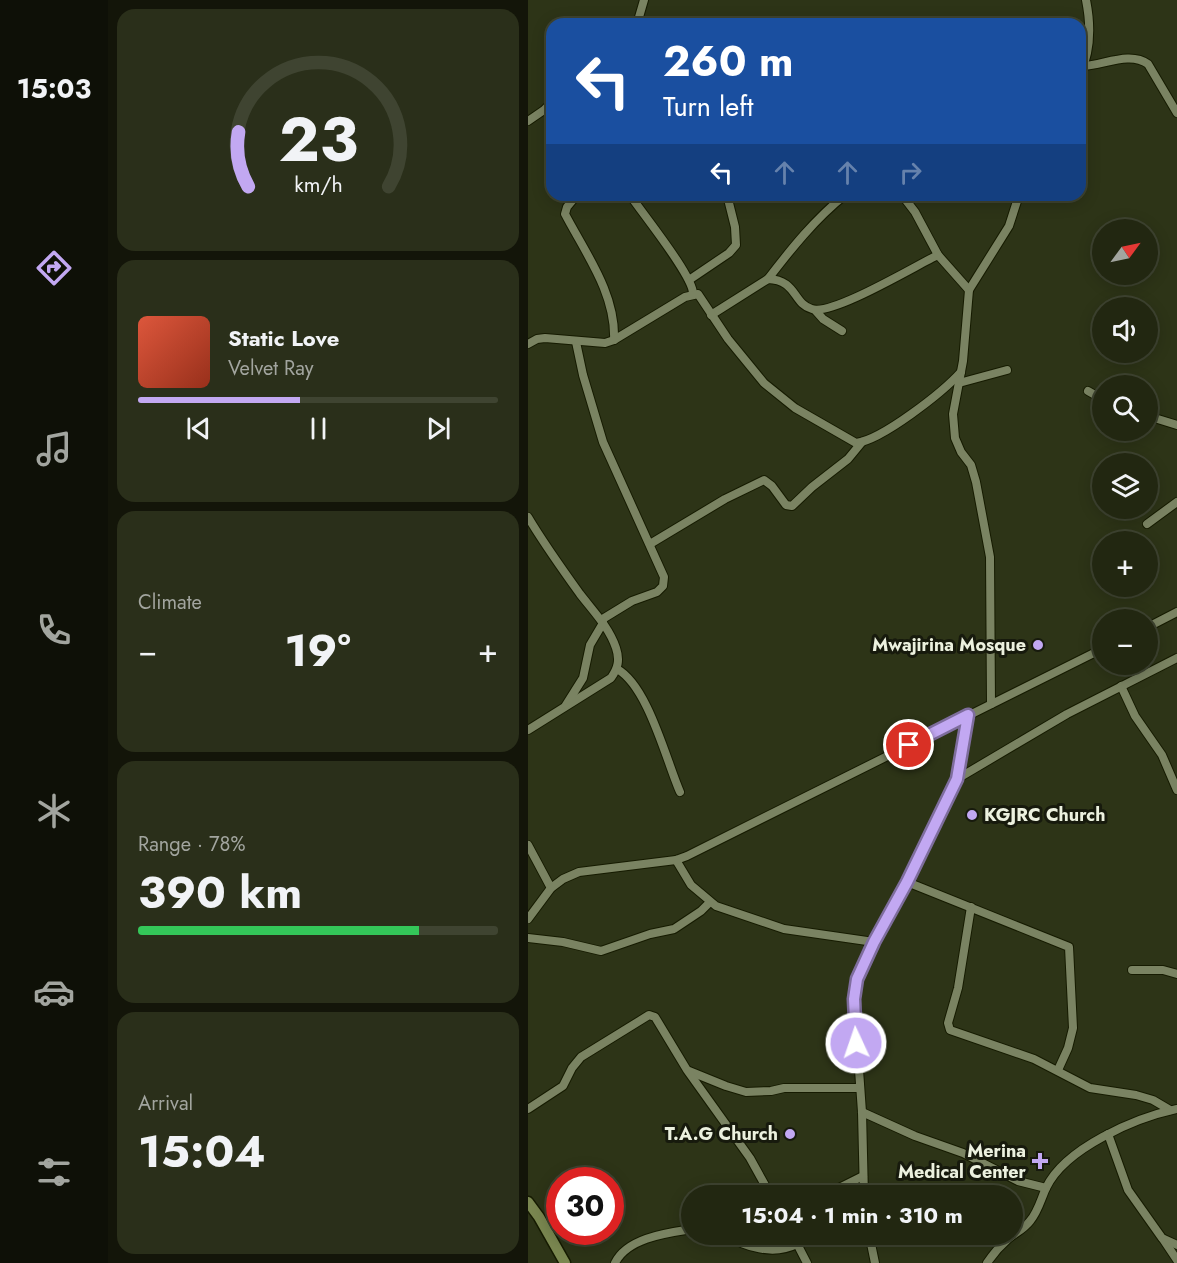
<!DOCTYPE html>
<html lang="en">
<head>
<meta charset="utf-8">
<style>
	:root { --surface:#222711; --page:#2a2f1a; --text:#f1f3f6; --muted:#a2a59f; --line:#3f4431; --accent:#c2a8f2 }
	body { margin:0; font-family:Jost,sans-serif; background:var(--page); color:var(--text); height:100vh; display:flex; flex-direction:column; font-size:22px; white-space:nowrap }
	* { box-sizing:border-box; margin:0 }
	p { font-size:20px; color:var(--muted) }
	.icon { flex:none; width:33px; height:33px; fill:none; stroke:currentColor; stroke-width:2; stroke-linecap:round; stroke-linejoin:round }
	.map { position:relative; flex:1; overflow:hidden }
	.drawer { display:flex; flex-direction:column; gap:9px; padding:9px; background:#131509; width:420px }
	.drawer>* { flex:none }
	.guide { position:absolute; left:18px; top:18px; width:540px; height:183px; border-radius:18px; box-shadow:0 3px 15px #0003,0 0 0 2px var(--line); background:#1a4fa0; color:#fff; overflow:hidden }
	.needle { width:39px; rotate:57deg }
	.fabs { position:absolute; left:564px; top:219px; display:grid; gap:12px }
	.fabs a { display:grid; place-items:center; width:66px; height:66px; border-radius:50%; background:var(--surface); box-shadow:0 3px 15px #0003,0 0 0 2px var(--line); font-size:30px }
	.speed { position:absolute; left:18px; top:1167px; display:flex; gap:12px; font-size:30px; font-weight:700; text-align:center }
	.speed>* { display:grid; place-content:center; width:78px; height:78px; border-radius:50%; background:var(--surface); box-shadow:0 3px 15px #0003,0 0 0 2px var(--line); line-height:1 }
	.speed .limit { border:9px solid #d22; background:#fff; color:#111 }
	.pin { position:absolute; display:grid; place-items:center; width:51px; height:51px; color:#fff; margin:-26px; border:3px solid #fff; border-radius:50%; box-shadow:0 2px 6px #0007 }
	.me { position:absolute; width:66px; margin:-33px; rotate:357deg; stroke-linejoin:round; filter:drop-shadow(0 0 4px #0008) }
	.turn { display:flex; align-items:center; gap:21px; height:126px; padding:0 18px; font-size:27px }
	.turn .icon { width:78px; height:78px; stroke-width:2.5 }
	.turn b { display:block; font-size:42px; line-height:51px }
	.lanes { display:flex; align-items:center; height:57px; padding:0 18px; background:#0003; justify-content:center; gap:30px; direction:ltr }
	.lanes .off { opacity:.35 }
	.big { font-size:45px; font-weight:700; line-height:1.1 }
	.drawer .tile { flex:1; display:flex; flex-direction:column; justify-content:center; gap:9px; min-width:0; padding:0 21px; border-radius:18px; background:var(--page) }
	.drawer .dial { align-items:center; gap:0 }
	.dial svg { height:156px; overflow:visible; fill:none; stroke:var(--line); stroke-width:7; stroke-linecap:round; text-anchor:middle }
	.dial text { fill:var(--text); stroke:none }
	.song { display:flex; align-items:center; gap:18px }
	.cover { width:72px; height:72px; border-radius:9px; background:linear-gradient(135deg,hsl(10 70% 55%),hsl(10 70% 35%)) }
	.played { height:6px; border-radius:3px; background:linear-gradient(90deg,var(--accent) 45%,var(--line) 45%) }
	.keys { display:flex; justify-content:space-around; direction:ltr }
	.heat { display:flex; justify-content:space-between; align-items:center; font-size:33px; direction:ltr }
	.charge { height:9px; border-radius:4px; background:linear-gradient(90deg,#34c759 78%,var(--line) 0) }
	.trip { position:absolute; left:153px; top:1185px; width:342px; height:60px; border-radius:30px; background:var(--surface); box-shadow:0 3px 15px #0003,0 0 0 2px var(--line); font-weight:700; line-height:60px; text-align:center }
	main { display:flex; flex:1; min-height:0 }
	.dock { display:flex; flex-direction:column; width:108px; justify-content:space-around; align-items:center; background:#0e1007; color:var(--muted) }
	.dock .icon { width:42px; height:42px }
	.dock .on { color:var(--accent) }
	.dock b { font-size:27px; color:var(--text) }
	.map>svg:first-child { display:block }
</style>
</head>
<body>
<main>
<nav class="dock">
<b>15:03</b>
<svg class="icon on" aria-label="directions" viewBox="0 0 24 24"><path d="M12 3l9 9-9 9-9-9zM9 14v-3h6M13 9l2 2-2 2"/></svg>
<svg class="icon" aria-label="music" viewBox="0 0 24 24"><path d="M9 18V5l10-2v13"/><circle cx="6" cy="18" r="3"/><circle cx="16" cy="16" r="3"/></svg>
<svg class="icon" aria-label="phone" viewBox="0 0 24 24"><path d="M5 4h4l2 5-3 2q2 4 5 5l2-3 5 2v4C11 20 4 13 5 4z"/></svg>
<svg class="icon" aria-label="climate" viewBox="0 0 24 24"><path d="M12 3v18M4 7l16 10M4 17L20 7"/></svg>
<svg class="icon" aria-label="car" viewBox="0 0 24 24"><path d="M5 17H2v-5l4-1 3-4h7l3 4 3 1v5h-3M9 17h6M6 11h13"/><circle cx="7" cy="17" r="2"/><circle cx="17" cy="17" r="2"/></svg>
<svg class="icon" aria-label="filters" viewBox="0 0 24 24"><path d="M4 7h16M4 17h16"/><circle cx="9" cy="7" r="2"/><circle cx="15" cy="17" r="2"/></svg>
</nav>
<section class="drawer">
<div class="tile dial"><svg viewBox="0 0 100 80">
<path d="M14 69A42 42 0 1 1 86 69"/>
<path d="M14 69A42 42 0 0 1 9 41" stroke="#c2a8f2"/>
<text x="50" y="56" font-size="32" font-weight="700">23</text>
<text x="50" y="72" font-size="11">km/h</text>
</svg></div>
<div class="tile">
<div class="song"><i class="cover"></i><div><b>Static Love</b><p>Velvet Ray</p></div></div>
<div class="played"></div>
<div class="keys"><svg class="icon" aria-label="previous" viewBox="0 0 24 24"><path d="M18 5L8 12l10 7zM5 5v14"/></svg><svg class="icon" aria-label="pause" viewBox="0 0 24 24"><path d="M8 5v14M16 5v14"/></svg><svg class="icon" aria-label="next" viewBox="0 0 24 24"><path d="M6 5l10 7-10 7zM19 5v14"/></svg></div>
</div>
<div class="tile"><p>Climate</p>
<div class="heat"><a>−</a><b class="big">19°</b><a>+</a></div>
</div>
<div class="tile"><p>Range · 78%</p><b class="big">390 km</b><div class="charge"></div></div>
<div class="tile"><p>Arrival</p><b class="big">15:04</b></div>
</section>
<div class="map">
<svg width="649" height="1263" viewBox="0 0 649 1263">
	<rect width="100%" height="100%" fill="#2d3417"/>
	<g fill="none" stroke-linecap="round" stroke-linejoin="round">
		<!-- street casing -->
		<g stroke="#161b01" stroke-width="10">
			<g id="street">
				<polyline points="109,24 116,0"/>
				<path d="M556,66c20,-1 46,-15 64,-2l29,49"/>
				<path d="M552,74c11,-23 11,-49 6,-74"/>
				<polyline points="0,121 16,110 24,102"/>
				<path d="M49,195l-10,12 -2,7c21,40 51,80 49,126"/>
				<path d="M102,195c12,18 64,82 63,99"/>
				<polyline points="374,195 387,212 410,255 441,290"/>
				<path d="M240,279c23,-30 47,-60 77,-84"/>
				<polyline points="161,280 201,253 208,245 207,227 199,195"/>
				<polyline points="287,310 295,319 314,331"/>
				<path d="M183,315l57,-36c29,1 25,25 44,30 20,7 103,-43 126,-54"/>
				<polyline points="48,342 55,375 75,442 136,577 135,586 129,592 104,601 73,620"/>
				<path d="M0,344l9,-5 8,-1 60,5 9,-3 71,-43 13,-3 30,45 36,44 31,25 61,35c26,-3 87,-51 105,-71"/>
				<polyline points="431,383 479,370"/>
				<polyline points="560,391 574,399"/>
				<polyline points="620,416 649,425"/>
				<path d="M0,517c16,27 34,52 52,77 13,17 29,33 36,54 4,12 2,20 -5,30l-83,52"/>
				<polyline points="619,524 649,502"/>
				<polyline points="122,544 197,499 236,480 244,486 258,505 264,506 284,487 320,459 334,442"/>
				<polyline points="620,627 649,612"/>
				<path d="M89,669c31,17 49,91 63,123"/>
				<polyline points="593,686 607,716 634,755 649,790"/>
				<polyline points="463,704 462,557 448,482 443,465 433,452 427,438 425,414 435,361 441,290 481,226 491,195"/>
				<polyline points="38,705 55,678 62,645 75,623"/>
				<polyline points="429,779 539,714 649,658"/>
				<polyline points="0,845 23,888"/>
				<polyline points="148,860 163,885 188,906 256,929 346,942"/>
				<polyline points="379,882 541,947 545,1028 540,1048 530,1070"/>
				<polyline points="443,907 430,988 420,1023 422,1030 506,1059 562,1088 608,1095 625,1100 642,1110"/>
				<polyline points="0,919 23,888 35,879 51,872 148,860 159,856 574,649"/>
				<polyline points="0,938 35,942 73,951 122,934 146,929 173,911 182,902"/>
				<polyline points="604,970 635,970 649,974"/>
				<polyline points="161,1071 198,1086 218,1092 243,1091 256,1088 331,1088"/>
				<polyline points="0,1109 35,1086 44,1068 53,1057 121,1015 127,1017 159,1070 222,1158 243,1196"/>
				<polyline points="334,1112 387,1136 435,1153 490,1181 518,1188"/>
				<polyline points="580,1134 600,1190 634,1238 649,1245"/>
				<polyline points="295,1196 335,1176"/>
				<polyline points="336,1196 334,1112 326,999 329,979 346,942 379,882 429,779 440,715"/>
				<path d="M196,1234c21,13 49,22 73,10"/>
				<polyline points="264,1234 279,1263"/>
				<polyline points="341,1234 347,1263"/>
				<polyline points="635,1239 649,1260"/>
				<path d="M87,1263c12,-25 51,-30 77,-34"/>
				<path d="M459,1263c6,-9 13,-17 21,-24 7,-6 16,-10 22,-18 8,-9 11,-22 16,-33 19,-40 89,-70 131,-79"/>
			</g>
		</g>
		<!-- secondary casing -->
		<g stroke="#161b01" stroke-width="13">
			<polyline id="secondary" points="0,1202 11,1217 37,1263"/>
		</g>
		<!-- street -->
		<use href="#street" stroke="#7a8362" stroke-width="8"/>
		<!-- secondary -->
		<use href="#secondary" stroke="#7a8750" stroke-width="10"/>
	</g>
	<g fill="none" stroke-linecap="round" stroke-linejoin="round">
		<!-- route casing -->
		<g stroke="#7e6d9d" stroke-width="15">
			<polyline id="route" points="328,1043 326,999 329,979 346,942 379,882 429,779 440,715 381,745"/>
		</g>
		<!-- route -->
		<use href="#route" stroke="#c2a8f2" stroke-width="10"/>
	</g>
	<!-- markers -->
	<g fill="#c2a8f2" stroke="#171a0d" stroke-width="2">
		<circle cx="510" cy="645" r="6"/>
		<circle cx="444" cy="815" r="6"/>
		<circle cx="262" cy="1134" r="6"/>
		<path d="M509 1152h6v6h6v6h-6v6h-6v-6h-6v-6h6z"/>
	</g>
	<g text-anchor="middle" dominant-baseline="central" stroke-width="6" stroke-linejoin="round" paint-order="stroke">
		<!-- poi labels -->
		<g font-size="18" font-weight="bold" fill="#ecf1df" stroke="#171a0d" text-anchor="end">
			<text x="498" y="645">Mwajirina Mosque</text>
			<text x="456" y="815" text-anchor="start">KGJRC Church</text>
			<text x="250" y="1134">T.A.G Church</text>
			<text x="498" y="1151">Merina<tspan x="498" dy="21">Medical Center</tspan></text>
		</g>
	</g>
</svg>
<div class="fabs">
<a><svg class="needle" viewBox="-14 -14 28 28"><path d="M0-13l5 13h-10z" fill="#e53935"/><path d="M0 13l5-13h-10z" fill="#a2a59f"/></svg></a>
<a><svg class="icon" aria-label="sound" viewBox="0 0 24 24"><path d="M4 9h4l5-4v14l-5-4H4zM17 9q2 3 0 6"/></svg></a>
<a><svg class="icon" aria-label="search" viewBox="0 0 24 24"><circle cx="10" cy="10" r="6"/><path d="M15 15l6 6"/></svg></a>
<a><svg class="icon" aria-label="layers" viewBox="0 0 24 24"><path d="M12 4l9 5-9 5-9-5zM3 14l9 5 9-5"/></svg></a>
<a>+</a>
<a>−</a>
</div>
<div class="speed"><div class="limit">30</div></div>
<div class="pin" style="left:381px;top:745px;background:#d93025"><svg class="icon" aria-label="arrive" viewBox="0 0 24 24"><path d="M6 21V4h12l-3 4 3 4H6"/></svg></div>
<svg class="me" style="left:328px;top:1043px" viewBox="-20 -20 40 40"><circle r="17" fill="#c2a8f2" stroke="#fff" stroke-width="3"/><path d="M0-11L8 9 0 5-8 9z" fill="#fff"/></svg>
<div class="trip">15:04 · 1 min · 310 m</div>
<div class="guide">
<div class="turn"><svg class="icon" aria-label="left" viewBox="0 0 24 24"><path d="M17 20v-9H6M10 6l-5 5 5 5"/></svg><div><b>260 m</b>Turn left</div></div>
<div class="lanes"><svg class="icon" aria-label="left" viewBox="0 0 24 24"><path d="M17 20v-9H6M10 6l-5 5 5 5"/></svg><svg class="icon off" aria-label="ahead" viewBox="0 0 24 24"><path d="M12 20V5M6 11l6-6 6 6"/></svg><svg class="icon off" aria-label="ahead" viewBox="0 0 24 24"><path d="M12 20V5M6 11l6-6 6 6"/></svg><svg class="icon off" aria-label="right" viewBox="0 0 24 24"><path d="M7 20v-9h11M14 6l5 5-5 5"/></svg></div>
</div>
</div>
</main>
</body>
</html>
